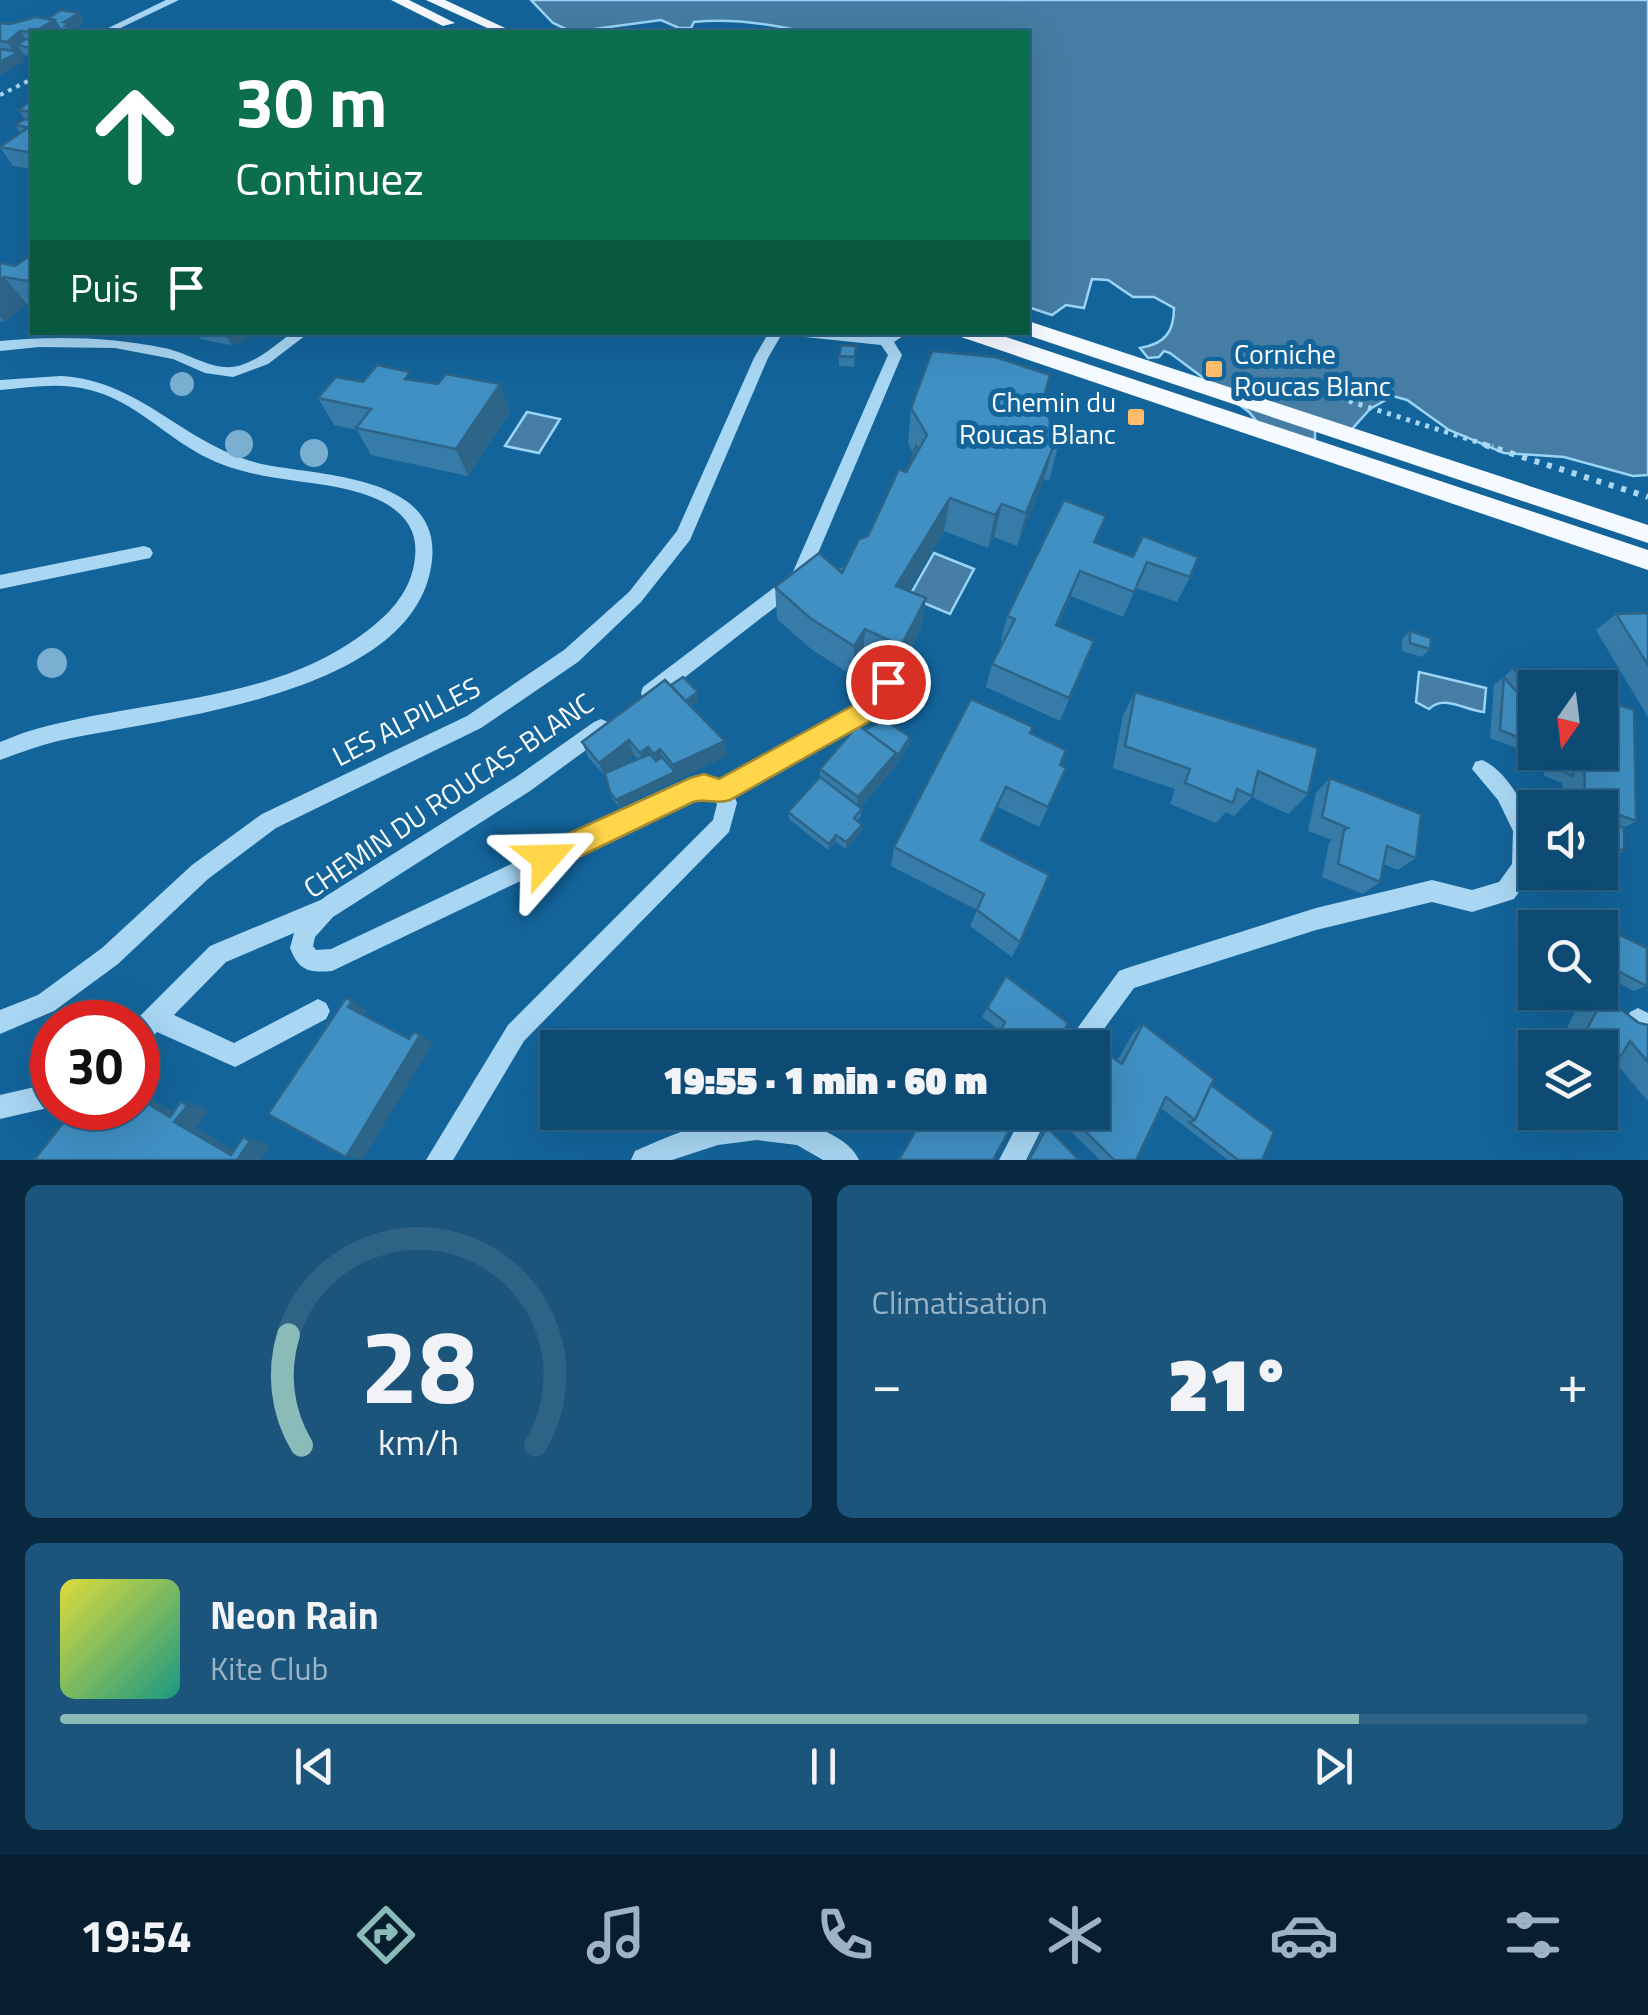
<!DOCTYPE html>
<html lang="fr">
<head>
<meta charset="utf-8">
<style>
	:root { --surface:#0e4b74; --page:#1c557c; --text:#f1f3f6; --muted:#9bb3c5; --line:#2e6386; --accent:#8bbbb9 }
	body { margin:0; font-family:"Titillium Web",sans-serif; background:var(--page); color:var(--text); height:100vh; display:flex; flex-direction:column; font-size:38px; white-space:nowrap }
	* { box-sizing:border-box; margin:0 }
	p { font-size:32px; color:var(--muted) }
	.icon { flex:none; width:55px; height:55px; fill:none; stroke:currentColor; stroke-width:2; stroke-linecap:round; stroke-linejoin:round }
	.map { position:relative; height:1160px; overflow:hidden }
	.panel { display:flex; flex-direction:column; gap:25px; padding:25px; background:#082940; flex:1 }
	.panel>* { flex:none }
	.banner { position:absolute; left:30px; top:30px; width:1000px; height:305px; border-radius:0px; box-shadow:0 10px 40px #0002,0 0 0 2px var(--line); background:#0b6e4f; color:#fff; overflow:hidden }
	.needle { width:65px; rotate:194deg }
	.buttons { position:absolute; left:1518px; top:670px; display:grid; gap:20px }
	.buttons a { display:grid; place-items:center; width:100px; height:100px; border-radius:0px; background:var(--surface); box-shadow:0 10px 40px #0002,0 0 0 2px var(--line); font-size:50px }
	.speed { position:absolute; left:30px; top:1000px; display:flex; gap:20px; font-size:50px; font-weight:700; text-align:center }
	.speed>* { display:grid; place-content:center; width:130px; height:130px; border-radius:50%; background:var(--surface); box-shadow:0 10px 40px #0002,0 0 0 2px var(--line); line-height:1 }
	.speed .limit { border:15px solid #d22; background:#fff; color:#111 }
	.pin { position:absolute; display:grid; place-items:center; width:85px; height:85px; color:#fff; margin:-42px; border:5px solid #fff; border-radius:50%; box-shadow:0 2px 10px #0007 }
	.me { position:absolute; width:110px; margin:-55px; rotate:65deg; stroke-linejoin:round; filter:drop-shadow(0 0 8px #0008) }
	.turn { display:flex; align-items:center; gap:35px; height:210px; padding:0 40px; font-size:45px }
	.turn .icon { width:130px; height:130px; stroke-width:2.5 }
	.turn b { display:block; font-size:70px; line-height:85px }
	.then { display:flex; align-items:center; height:95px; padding:0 40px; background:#0003; gap:20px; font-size:38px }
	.big { font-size:75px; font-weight:800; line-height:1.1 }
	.panel .widget { flex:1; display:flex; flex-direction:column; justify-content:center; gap:15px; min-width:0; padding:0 35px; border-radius:15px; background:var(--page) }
	.panel .dial { align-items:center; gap:0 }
	.dial svg { height:260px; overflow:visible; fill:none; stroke:var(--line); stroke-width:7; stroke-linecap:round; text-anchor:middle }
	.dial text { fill:var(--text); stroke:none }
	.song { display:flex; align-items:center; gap:30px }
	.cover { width:120px; height:120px; border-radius:15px; background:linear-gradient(135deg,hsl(60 70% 55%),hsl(170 70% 35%)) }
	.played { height:10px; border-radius:5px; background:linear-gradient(90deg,var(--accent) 85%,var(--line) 85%) }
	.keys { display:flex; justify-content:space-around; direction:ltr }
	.heat { display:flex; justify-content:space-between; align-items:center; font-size:55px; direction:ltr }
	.panel .tiles { flex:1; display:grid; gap:25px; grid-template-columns:1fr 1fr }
	.widget:last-child { grid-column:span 2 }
	.trip { position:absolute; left:540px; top:1030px; width:570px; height:100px; border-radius:0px; background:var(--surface); box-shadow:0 10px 40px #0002,0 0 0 2px var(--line); font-weight:800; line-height:100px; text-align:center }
	.dock { display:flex; height:160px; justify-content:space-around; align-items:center; background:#061e2e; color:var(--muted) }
	.dock .icon { width:70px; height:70px }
	.dock .selected { color:var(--accent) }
	.dock b { font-size:45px; color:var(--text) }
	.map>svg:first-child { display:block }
</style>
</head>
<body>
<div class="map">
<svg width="1648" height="1160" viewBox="0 0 1648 1160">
	<rect width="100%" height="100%" fill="#13649b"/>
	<!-- water -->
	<g fill="#457da4" stroke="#9ad4f6" stroke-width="2.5">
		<path d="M531,0h1117v475l-15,1 -69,-19 -60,-4 -55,-23 -42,-30 -14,-4 -23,13 -18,20 -37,1v10l-52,-11 -14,-17 -79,-59 -6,-2 -5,6 -11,1 -8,-10c24,-4 34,-15 34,-40l-20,-11h-21l-25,-17 -16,-1 -8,29 -18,-3 -14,10 -24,-8v-275h-221c-36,-8 -76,-14 -113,-10l-3,6h-12l-18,-8 -89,12 -19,-9z"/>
		<polygon points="527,412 560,419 539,453 505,446"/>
		<polygon points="934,553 974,569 950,614 909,597"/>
		<path d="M1419,672l67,16 -2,24c-20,-2 -40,-18 -55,-3l-13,-7z"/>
	</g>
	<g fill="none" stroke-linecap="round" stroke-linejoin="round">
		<!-- path-far2 -->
		<polyline stroke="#a8d6f3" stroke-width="4" stroke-dasharray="4 5" stroke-linecap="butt" points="0,95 32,79"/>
		<!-- path-far1 -->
		<polyline stroke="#a8d6f3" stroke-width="5" stroke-dasharray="4 6" stroke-linecap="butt" points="1349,401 1493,447"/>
		<!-- path -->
		<polyline stroke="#a8d6f3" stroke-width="6" stroke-dasharray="5 8" stroke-linecap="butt" points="1485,445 1648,497"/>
		<!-- minor -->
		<g fill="#a8d6f3" fill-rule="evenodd">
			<polygon points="166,0 179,0 112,32 100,32"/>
			<path d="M293,332h17l-42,32 -35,13 -28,-4 -32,-14 -58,-11 -76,-1 -39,4v-10c56,-5 109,-4 164,7 22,4 45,21 68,19 22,-2 43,-22 61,-35z"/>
			<polygon points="769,332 783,332 768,358 690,540 641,602 578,662 481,728 276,828 208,879 118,964 54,1011 0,1034 0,1010 38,995 102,948 192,865 262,814 467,716 564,650 629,592 677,531 754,358"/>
			<polygon points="798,332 851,332 883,336 890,332 909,332 894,342 902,355 805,584 657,699 650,701 643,699 641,693 643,687 792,574 888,355 881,345 805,337"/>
			<path d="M61,376c84,5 125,73 206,89 56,11 174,11 165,95 -14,137 -272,158 -374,181 -20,5 -39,12 -58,19v-18l23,-9c118,-37 258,-26 356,-112 20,-17 34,-39 36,-64 3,-26 -10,-43 -32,-55 -42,-21 -95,-18 -140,-31 -20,-5 -38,-13 -55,-24 -32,-20 -60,-48 -98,-57 -29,-8 -60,-3 -90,0v-10z"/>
			<polygon points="144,546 150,548 153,553 150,558 0,589 0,575"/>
			<path d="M888,674l7,2 2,6 -20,32 -143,81 3,8 -8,29 -205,209 -71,119h-27l82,-135 205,-205 4,-16 -3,-4 -10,-4 -12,3 -360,172c-23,2 -33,0 -42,-23l4,-15 -68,29 -52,53 60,28 84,-44 8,4 4,8 -4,8 -83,44 -8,4 -78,-35 -11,11 -8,4v-25h-4l76,-76 108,-45 198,-124 78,-55 7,-3 7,3 3,6 -3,6 -78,57 -197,126 -18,20 -2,9 3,4 15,-1 352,-166 21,-5 16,4 143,-80 18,-26z"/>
			<path d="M1482,760c32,13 63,78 50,111 -4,10 -12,19 -18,28l-42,13 -40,-10 -116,28 -182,58 -44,60h-27l56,-77 8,-3 189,-60 116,-28 40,10 27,-8 13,-18 1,-33 -15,-31 -26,-31 3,-7z"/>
			<polygon points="1638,1008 1648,1013 1648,1042 1640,1038 1626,1020 1630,1012"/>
			<polygon points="52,1083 52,1107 0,1119 0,1095"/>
			<polygon points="1024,1112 1050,1112 1026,1160 999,1160"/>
			<path d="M757,1116c30,1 89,14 102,44h-36l-26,-15 -40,-5 -39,5 -46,15h-41l4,-9c40,-18 78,-33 122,-35z"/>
		</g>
		<!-- major -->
		<g fill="#f4faff" fill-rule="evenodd">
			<polygon points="391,0 409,0 455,23 443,26"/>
			<polygon points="426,0 445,0 514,32 496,32"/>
			<polygon points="1028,321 1648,525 1648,543 1021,333 1028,332"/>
			<polygon points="958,332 991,332 1648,550 1648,570 961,337"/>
		</g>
	</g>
	<!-- trees -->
	<g fill="#7bafd1">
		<circle cx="182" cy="384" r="12"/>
		<circle cx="239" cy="444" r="14"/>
		<circle cx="314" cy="453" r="14"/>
		<circle cx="52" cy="663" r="15"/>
	</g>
	<!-- wall -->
	<g fill="#377ca9" fill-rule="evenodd">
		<polygon points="79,13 84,22 75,28 32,32 32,57 25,55 22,58 25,61 0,75 0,23 10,24"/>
		<polygon points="32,100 32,169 13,166 0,147 20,133 15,125 25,119 18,110"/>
		<polygon points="32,254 32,306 27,304 5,322 0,321 0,262 15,266"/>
		<polygon points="196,332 251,332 243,342 231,345 200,339"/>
		<polygon points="856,346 854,367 839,366 839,356"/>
		<polygon points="414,380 510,412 468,476 371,455 357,430 334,425 318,398 363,382"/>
		<polygon points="1043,401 1058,447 1049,481 1044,479 1017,546 994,537 988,548 944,531 908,591 926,598 921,629 897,676 863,659 853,676 811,649 777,619 775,587 845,567 868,536 906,472 913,453 908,443 911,408"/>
		<polygon points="1096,543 1190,577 1177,602 1136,588 1123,617 1071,596 1058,626 1094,641 1060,721 986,687 992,664 1004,642 1001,641 1007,616"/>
		<polygon points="1648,613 1648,717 1596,630 1616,614"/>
		<polygon points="1410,631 1430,649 1422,657 1402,651 1402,639"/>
		<polygon points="1513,669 1535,688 1535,752 1600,752 1636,821 1624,828 1624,851 1611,858 1600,854 1600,808 1563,808 1562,783 1544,776 1545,759 1490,738 1494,685"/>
		<path d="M671,685l28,15 -8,6 34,35 2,15 -108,51 -6,-7 -3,-8 -4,-15 -18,-20 -6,-15zM634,755l4,4 -20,9z"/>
		<polygon points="1135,692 1308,794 1288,814 1252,797 1234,816 1226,812 1216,823 1170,804 1175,789 1113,768 1123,715"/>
		<polygon points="864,730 910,737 909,745 894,768 860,808 861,816 857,821 862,825 861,832 846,849 836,842 828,850 789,819 788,812 820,777 820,769"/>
		<polygon points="1031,733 1060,765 1066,768 1039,827 998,807 982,841 1020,942 1012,957 970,926 977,910 891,866 894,847"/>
		<polygon points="1330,778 1416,858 1398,870 1383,864 1380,882 1363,894 1322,877 1329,843 1332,840 1308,831 1316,793"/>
		<polygon points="1618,934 1647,986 1634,991 1600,973 1600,961 1605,939"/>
		<polygon points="1006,976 1055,1048 990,1048 999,1030 982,1017"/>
		<polygon points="1604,997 1639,1023 1648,1025 1648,1101 1612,1059 1600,1062 1600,1048 1574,1048 1562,1038 1578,1006"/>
		<polygon points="1143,1024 1211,1085 1262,1160 1228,1160 1161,1108 1136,1160 1100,1160 1065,1126 1072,1112 1092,1112 1092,1075 1100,1062 1109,1055 1117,1061 1133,1033"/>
		<polygon points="1047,1127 1079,1160 1027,1160 1043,1130"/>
	</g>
	<!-- shaded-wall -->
	<g fill="#2d6589">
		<polygon points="79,13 84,22 73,28 76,28 79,32 69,32 64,22"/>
		<polygon points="54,20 62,32 34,32"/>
		<polygon points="20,31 31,47 32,46 32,52 30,48 17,45 23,54 25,55 22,58 25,61 0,75 0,62 15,54 7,42"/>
		<polygon points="4,277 27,304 5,322 0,317 0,280"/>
		<polygon points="224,332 251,332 243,342 231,345"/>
		<polygon points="500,384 510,412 468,476 456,449"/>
		<polygon points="1054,445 1044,479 1017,546 1026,513"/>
		<polygon points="950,498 944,531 893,618 896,586"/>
		<polygon points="1002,504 994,537 988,548 995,515"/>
		<polygon points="1080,571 1071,596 1047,650 1056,625"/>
		<polygon points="926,598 921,629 897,676 901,646"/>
		<polygon points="865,629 863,659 853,676 854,646"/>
		<polygon points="698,692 699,700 684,711 682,703"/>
		<polygon points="910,737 909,745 894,768 895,760"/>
		<polygon points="629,740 634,755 605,777 599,763"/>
		<polygon points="725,741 727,756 677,780 673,765"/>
		<polygon points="648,747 653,761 645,767 640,753"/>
		<polygon points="660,749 664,764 658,768 654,754"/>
		<polygon points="896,753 894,768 857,811 858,797"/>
		<polygon points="675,772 677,780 619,807 616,800"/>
		<polygon points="1006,787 998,807 974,859 981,840"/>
		<polygon points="862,825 861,832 846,849 846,842"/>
		<polygon points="836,835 836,842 828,850 829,844"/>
		<polygon points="352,1001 367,1010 364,1016 348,1007"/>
		<polygon points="420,1035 433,1043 363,1160 346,1157"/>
		<polygon points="138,1091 179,1115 181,1101 203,1107 208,1112 196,1128 242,1154 243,1137 263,1142 270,1146 261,1160 237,1160 174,1122 170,1117 138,1098"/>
	</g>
	<!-- building -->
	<g fill="#4090c4" stroke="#2d6589" stroke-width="2.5">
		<polygon points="61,10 79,13 64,22 70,23 65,26 76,28 69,32 54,32 60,29 54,20 47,19"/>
		<polygon points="36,17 54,20 34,32 20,31 7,42 0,41 0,23 10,24"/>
		<polygon points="26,39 32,40 32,46 30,48 17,45"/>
		<polygon points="0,49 19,52 0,62"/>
		<polygon points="32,100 32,112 18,110"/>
		<polygon points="25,119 32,120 32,126 30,128 15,125"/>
		<polygon points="29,127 32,128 32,153 0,147"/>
		<polygon points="32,254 32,278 28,281 4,277 0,280 0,263 15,266"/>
		<polygon points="841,345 856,346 855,357 839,356"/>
		<polygon points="932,351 995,357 1050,375 1043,400 1058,447 1054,445 1026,513 1002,504 995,515 950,498 896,586 926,598 901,646 865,629 854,646 810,618 775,587 819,553 842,573 859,539 868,536 899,469 906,472 927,435 911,408"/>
		<polygon points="377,365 410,372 405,379 438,384 446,374 500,384 456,449 356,428 371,409 318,398 336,377 363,382"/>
		<polygon points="916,446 918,450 906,472"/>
		<polygon points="1064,500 1106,516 1094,542 1133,557 1143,536 1198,557 1190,577 1147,562 1134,592 1080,571 1056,625 1094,641 1069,698 992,664 1015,619 1007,616"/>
		<polygon points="1648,613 1648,665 1616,614"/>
		<polygon points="1410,631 1431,638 1430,649 1410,643"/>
		<polygon points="1513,669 1568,688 1535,688 1535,695"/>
		<polygon points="683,677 698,692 685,701 671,685"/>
		<polygon points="1504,677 1531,709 1530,742 1500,730"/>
		<polygon points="665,680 725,741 673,765 660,749 654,754 648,747 640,753 629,740 599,763 582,742"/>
		<polygon points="1135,692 1318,748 1308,794 1258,771 1252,796 1237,789 1233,803 1185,783 1190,769 1125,746"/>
		<polygon points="1600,698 1634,710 1636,821 1585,803 1584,752 1600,752"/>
		<polygon points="971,699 1033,727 1030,733 1066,750 1060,765 1066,768 1048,807 1006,787 981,840 1049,875 1020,942 977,910 984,894 894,847"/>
		<polygon points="885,720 910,737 895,760 896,753 864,730"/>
		<polygon points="858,725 896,753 858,797 820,769"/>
		<polygon points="1556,752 1573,758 1573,776 1555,768"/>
		<polygon points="650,754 656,761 662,757 675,772 616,800 610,792 605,773"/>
		<polygon points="820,777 862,809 854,818 862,825 846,842 836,835 829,844 788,812"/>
		<polygon points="1330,778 1421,814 1416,858 1387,846 1380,882 1338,864 1344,830 1348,828 1322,817"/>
		<polygon points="1600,819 1624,828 1624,851 1600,842"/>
		<polygon points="1618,934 1647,948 1647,986 1610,967"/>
		<polygon points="1006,976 1068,1023 1055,1048 991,1048 1005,1022 987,1008"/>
		<polygon points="1604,997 1639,1023 1648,1025 1648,1062 1630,1041 1621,1056 1587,1029"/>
		<polygon points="346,998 352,1001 348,1007 409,1039 414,1032 420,1035 346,1157 268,1114"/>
		<polygon points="1143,1024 1214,1079 1195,1120 1166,1097 1136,1160 1114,1160 1074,1120 1078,1112 1092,1112 1092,1085 1109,1055 1122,1064"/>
		<polygon points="1211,1085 1274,1132 1262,1160 1238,1160 1189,1122 1195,1120"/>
		<polygon points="138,1098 170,1117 181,1101 187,1106 174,1122 231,1155 243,1137 250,1141 237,1160 34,1160 75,1108 138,1108"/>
		<polygon points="926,1112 1019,1112 993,1160 899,1160"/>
		<polygon points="1047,1127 1079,1160 1029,1160"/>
	</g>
	<!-- route -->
	<path fill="#ffd54a" stroke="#a68a30" stroke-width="2.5" d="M888,672l9,3 4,7 -22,34 -149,84c-13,5 -23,-2 -37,2l-137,66 -10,3 -9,-3 -4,-10 4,-10 153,-70 14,-4 15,5 142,-78 19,-26z"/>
	<!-- markers -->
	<g fill="#ffbc6a" stroke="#13649b" stroke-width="4">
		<rect x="1204" y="359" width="20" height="20" rx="5"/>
		<rect x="1126" y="407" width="20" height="20" rx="5"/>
	</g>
	<g text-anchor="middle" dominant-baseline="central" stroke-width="10" stroke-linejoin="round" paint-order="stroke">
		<!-- poi labels -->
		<g font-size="28" fill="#fff" stroke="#13649b" text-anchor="start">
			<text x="1234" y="353">Corniche<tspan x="1234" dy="32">Roucas Blanc</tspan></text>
			<text x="1116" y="401" text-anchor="end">Chemin du<tspan x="1116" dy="32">Roucas Blanc</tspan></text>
		</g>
		<!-- street labels -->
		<g font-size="28" fill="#fff" stroke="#13649b">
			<text transform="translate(406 721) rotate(-27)">LES ALPILLES</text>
			<text transform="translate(448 795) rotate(-34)">CHEMIN DU ROUCAS-BLANC</text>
		</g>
	</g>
</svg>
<div class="buttons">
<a><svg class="needle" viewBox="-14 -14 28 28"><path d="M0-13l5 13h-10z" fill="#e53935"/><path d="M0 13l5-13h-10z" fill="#9bb3c5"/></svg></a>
<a><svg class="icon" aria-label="sound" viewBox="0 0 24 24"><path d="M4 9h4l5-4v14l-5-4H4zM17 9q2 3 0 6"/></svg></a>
<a><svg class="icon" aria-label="search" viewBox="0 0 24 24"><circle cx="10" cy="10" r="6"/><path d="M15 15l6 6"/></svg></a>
<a><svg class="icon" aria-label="layers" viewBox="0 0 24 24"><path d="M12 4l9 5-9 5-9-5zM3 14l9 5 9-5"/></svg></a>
</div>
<div class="speed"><div class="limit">30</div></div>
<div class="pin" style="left:888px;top:682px;background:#d93025"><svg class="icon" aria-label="arrive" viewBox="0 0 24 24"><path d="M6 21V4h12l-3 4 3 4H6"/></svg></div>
<svg class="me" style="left:546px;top:858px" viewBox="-20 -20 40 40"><path d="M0-17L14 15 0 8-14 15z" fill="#ffd54a" stroke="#fff" stroke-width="4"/></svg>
<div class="trip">19:55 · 1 min · 60 m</div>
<div class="banner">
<div class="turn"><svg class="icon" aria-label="ahead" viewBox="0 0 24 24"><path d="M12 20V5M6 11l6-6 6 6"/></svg><div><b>30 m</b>Continuez</div></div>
<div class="then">Puis<svg class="icon" aria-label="arrive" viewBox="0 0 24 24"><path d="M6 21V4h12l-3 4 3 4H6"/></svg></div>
</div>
</div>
<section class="panel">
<div class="tiles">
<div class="widget dial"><svg viewBox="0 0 100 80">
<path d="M14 69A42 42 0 1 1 86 69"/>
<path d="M14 69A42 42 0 0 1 10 35" stroke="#8bbbb9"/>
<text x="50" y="56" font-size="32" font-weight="700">28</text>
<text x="50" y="72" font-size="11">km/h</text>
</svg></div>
<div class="widget"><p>Climatisation</p>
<div class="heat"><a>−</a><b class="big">21°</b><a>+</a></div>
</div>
<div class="widget">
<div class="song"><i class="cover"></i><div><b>Neon Rain</b><p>Kite Club</p></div></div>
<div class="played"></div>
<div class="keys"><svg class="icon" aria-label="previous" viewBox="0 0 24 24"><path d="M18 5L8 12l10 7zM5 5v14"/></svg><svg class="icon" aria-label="pause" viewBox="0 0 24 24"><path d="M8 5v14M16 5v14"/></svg><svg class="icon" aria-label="next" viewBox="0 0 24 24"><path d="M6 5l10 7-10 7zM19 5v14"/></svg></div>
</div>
</div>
</section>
<nav class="dock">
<b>19:54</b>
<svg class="icon selected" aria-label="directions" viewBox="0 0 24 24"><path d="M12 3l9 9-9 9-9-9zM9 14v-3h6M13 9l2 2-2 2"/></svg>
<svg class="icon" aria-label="music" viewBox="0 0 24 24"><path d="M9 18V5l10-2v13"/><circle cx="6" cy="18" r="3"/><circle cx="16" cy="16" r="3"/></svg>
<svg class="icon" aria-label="phone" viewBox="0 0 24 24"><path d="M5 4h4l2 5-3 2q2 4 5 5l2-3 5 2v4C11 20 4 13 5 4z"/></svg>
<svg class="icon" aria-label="climate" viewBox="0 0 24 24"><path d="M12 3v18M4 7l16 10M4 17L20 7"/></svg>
<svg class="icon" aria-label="car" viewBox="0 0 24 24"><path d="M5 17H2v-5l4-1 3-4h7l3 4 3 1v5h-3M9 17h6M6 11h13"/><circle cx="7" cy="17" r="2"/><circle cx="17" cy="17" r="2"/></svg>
<svg class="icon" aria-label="filters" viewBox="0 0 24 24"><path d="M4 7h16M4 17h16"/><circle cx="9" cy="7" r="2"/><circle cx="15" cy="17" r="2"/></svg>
</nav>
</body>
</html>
